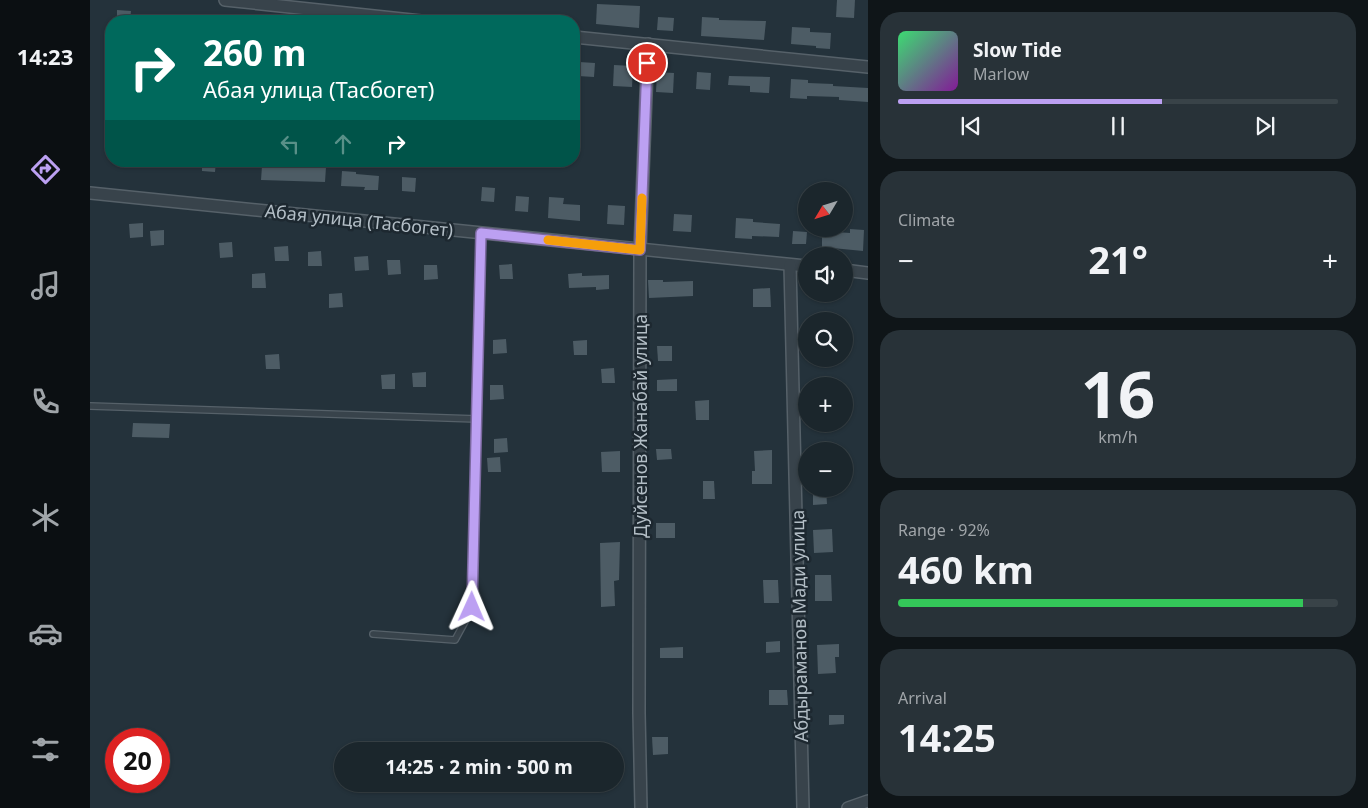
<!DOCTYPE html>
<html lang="en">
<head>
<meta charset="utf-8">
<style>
	:root { --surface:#1b262c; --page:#283238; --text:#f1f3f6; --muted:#a0a5a9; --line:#394348; --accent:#bca0f2 }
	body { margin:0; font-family:"Noto Sans",sans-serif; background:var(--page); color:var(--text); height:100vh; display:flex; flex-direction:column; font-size:19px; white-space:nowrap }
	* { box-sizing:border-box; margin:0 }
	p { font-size:16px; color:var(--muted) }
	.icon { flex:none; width:28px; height:28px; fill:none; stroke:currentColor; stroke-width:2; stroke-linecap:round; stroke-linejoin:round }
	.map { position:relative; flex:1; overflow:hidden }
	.drawer { display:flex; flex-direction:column; gap:12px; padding:12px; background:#0f1518; width:500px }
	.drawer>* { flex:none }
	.guide { position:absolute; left:15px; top:15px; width:475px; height:152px; border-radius:20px; box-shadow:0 1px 4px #0004,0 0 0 1px var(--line); background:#00695c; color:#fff; overflow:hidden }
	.needle { width:32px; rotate:232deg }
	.buttons { position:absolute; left:708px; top:182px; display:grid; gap:10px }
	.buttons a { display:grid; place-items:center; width:55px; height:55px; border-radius:50%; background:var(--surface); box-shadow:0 1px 4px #0004,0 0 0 1px var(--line); font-size:25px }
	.speed { position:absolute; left:15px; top:728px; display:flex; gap:10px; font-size:25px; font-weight:700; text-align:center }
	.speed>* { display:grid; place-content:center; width:65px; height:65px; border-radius:50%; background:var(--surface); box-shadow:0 1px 4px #0004,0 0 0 1px var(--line); line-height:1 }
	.speed .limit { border:8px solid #d22; background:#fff; color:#111 }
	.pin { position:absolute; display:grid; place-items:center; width:42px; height:42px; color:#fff; margin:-21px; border:2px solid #fff; border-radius:50%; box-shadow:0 1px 5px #0007 }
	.me { position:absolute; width:55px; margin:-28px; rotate:1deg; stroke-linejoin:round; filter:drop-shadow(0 0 4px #0008) }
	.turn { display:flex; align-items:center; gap:18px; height:105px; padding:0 15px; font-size:22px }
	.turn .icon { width:65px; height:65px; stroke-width:2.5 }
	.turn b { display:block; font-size:35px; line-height:42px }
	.lanes { display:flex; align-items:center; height:48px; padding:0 15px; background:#0003; justify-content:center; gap:25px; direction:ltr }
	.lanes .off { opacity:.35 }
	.big { font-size:38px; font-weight:700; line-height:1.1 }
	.drawer .tile { flex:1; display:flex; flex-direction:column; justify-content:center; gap:8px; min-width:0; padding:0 18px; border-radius:20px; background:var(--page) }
	.drawer .dial { align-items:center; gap:0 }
	.dial b { font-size:65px; line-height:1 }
	.song { display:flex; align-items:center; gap:15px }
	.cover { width:60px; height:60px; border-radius:8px; background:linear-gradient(135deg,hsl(140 70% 55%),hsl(290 70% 35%)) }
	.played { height:5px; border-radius:2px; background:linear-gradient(90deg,var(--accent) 60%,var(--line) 60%) }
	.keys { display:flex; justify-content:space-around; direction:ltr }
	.heat { display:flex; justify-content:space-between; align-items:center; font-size:28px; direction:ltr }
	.charge { height:8px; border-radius:4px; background:linear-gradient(90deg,#34c759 92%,var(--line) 0) }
	.trip { position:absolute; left:244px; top:742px; width:290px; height:50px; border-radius:25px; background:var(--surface); box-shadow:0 1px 4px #0004,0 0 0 1px var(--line); font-weight:700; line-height:50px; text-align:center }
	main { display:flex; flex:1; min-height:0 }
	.tabs { display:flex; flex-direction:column; width:90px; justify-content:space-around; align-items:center; background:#0b0f12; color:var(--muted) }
	.tabs .icon { width:35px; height:35px }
	.tabs .current { color:var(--accent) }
	.tabs b { font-size:22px; color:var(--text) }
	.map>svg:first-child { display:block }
</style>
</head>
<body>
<main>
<nav class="tabs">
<b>14:23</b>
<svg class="icon current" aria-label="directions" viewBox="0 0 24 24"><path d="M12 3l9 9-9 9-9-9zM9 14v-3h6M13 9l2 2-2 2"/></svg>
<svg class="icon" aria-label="music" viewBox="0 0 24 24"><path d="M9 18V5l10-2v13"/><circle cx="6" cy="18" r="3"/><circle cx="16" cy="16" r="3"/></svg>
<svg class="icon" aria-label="phone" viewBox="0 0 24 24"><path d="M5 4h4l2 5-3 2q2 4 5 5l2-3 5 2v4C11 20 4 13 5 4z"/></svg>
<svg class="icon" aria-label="climate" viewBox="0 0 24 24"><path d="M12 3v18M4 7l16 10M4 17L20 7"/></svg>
<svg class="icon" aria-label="car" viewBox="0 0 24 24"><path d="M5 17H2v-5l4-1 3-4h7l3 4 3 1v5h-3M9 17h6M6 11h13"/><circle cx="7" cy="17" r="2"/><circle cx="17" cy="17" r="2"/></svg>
<svg class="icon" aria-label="filters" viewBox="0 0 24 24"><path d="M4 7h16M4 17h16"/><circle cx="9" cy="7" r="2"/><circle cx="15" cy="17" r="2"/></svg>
</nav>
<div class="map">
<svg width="778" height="808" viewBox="0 0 778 808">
	<rect width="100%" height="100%" fill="#24323b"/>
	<!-- building -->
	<g fill="#4d5c65">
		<polygon points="747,0 765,0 764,18 746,17"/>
		<polygon points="507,4 550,6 549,28 506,24"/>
		<polygon points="27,10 41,11 40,21 27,21"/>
		<polygon points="568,17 584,18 583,31 567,30"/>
		<polygon points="612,17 629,18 629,20 676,21 674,40 611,36"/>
		<polygon points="702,27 720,28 720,32 741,33 740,49 726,48 726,46 701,44"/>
		<polygon points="489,62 505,63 504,77 488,76"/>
		<polygon points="524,65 543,66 542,87 523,86"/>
		<polygon points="567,72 584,73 583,93 566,92"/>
		<polygon points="607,72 621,73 620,90 606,89"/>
		<polygon points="639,76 680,77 679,93 660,92 660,86 638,85"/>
		<polygon points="701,79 718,80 718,83 743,84 743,86 778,88 778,102 749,100 749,97 717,96 717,99 700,98"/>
		<polygon points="112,161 126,161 125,172 112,171"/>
		<polygon points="172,166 222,168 222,166 236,167 235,182 171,180"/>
		<polygon points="252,171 266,172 266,174 289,176 288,190 274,190 275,187 251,186"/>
		<polygon points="312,177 326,178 325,192 312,191"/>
		<polygon points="392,187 405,188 404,202 391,201"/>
		<polygon points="426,196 439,197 438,212 425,211"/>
		<polygon points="459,197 474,198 473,204 490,205 490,221 458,218"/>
		<polygon points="518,205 535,206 534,225 517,224"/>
		<polygon points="584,214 602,215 601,232 583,231"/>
		<polygon points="646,218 663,219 663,222 690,224 689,237 662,236 662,239 645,238"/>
		<polygon points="53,223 53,237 40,238 39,224"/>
		<polygon points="760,229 774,230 773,251 732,247 732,231 760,233"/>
		<polygon points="74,230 74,245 61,246 60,231"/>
		<polygon points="703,231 717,232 716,244 702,244"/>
		<polygon points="142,242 143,257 130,258 129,243"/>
		<polygon points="198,246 199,261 185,261 184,247"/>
		<polygon points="231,251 232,266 218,266 218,252"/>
		<polygon points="278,256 279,270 265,271 264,257"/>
		<polygon points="297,260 310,260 311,274 298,275"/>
		<polygon points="422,264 423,279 410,279 409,265"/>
		<polygon points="334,265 347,265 348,279 334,280"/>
		<polygon points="175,273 176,288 162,288 162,274"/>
		<polygon points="492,273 492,276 519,275 519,289 506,290 506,287 479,288 478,274"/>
		<polygon points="558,280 573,280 573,282 603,281 603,296 559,298"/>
		<polygon points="680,288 681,307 663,307 663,289"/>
		<polygon points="252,293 253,307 239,308 239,294"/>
		<polygon points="416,339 417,353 403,354 403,340"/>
		<polygon points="497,340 497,355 484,355 483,341"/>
		<polygon points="567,346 582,346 582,361 568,361"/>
		<polygon points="189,354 190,369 176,369 175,355"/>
		<polygon points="524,368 525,383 512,383 511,369"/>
		<polygon points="336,372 336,387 323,387 322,373"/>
		<polygon points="305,374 305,389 292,389 291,375"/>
		<polygon points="587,379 587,391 567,391 567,380"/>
		<polygon points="400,385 413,385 414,399 400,400"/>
		<polygon points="619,400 619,420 606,420 605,401"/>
		<polygon points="43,423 80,424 79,438 42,437"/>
		<polygon points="417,438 418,452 404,453 404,439"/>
		<polygon points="566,449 581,449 582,459 567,460"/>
		<polygon points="682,450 682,484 662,484 662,471 665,471 664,451"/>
		<polygon points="530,451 530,472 512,472 511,452"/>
		<polygon points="410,457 411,472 398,472 397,458"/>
		<polygon points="613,481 624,481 625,499 613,499"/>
		<polygon points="723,489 736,489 737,504 723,505"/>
		<rect x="566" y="523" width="19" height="15"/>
		<polygon points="742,529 743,552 724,553 723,530"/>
		<polygon points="530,542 529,580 524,581 525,606 511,607 510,543"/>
		<polygon points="725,575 741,575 742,601 725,601"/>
		<polygon points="673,580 688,580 689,603 674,603"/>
		<polygon points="690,641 690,652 676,653 676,642"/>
		<polygon points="749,644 749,657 745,657 746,673 728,674 727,645"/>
		<polygon points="593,647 593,658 570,658 570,648"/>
		<polygon points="679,690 697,690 698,705 679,705"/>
		<polygon points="739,715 754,715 754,724 739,725"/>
		<polygon points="562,737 578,737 578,754 563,755"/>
	</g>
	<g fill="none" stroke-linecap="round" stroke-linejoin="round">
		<!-- service casing -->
		<g stroke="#566169" stroke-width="8">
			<g id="service">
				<polyline points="0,406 387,419"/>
				<polyline points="283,634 365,640 383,607 391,233"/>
			</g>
		</g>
		<!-- minor casing -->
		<g stroke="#566169" stroke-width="14">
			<g id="minor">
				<polyline points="135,0 331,21"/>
				<polyline points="484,37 778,67"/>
				<polyline points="0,193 716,266"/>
				<polyline points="700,265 713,808"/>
				<polyline points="754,270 778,273"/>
				<polyline points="551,808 549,713 550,249 558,44"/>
				<polyline points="758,808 778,801"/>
			</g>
		</g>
		<!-- service -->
		<use href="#service" stroke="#38434b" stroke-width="5.5"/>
		<!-- minor -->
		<use href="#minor" stroke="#38434b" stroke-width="11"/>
	</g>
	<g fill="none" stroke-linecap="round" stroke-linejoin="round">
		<!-- route casing -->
		<g stroke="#7a689d" stroke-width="12">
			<polyline id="route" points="382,607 391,233 550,250 557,63"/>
		</g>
		<!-- route -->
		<use href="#route" stroke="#bca0f2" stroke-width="9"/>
		<!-- slow -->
		<polyline stroke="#f59e0b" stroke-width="9" points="458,240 550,250 552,198"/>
	</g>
	<g text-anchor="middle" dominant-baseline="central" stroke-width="5" stroke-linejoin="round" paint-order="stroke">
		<!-- street labels -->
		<g font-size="18" fill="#b3bec6" stroke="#1d2830">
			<text transform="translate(269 220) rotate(6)">Абая улица (Тасбогет)</text>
			<text transform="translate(550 426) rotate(-90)">Дуйсенов Жанабай улица</text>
			<text transform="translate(709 626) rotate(-91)">Абдыраманов Мади улица</text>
		</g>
	</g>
</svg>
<div class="buttons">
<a><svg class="needle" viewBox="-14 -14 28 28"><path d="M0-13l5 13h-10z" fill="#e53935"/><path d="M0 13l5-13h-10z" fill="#a0a5a9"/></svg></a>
<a><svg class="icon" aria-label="sound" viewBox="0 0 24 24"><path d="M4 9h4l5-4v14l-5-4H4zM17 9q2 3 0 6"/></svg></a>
<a><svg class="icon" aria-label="search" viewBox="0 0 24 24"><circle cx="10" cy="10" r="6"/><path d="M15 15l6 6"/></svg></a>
<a>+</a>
<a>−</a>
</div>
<div class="speed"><div class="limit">20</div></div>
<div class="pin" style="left:557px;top:63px;background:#d93025"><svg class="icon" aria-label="arrive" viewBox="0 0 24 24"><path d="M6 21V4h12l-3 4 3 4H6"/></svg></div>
<svg class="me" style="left:382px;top:607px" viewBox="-20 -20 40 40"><path d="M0-17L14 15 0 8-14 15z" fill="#bca0f2" stroke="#fff" stroke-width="4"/></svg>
<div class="trip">14:25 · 2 min · 500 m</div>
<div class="guide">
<div class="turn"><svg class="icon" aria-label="right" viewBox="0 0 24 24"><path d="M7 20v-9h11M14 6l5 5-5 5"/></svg><div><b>260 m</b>Абая улица (Тасбогет)</div></div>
<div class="lanes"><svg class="icon off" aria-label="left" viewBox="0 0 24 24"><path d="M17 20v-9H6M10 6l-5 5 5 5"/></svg><svg class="icon off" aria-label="ahead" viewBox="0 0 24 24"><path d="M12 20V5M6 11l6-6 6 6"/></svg><svg class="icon" aria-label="right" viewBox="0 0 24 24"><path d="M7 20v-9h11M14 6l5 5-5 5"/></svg></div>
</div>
</div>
<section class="drawer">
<div class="tile">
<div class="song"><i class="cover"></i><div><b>Slow Tide</b><p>Marlow</p></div></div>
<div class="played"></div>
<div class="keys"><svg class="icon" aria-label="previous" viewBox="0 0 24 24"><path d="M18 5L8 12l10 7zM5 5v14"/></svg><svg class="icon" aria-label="pause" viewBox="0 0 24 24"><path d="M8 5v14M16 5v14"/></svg><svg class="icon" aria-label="next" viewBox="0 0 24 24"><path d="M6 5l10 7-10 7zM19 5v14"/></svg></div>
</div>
<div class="tile"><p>Climate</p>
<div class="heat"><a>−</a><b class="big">21°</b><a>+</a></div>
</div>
<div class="tile dial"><b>16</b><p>km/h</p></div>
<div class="tile"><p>Range · 92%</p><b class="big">460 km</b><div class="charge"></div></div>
<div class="tile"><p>Arrival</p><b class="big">14:25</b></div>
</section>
</main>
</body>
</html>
